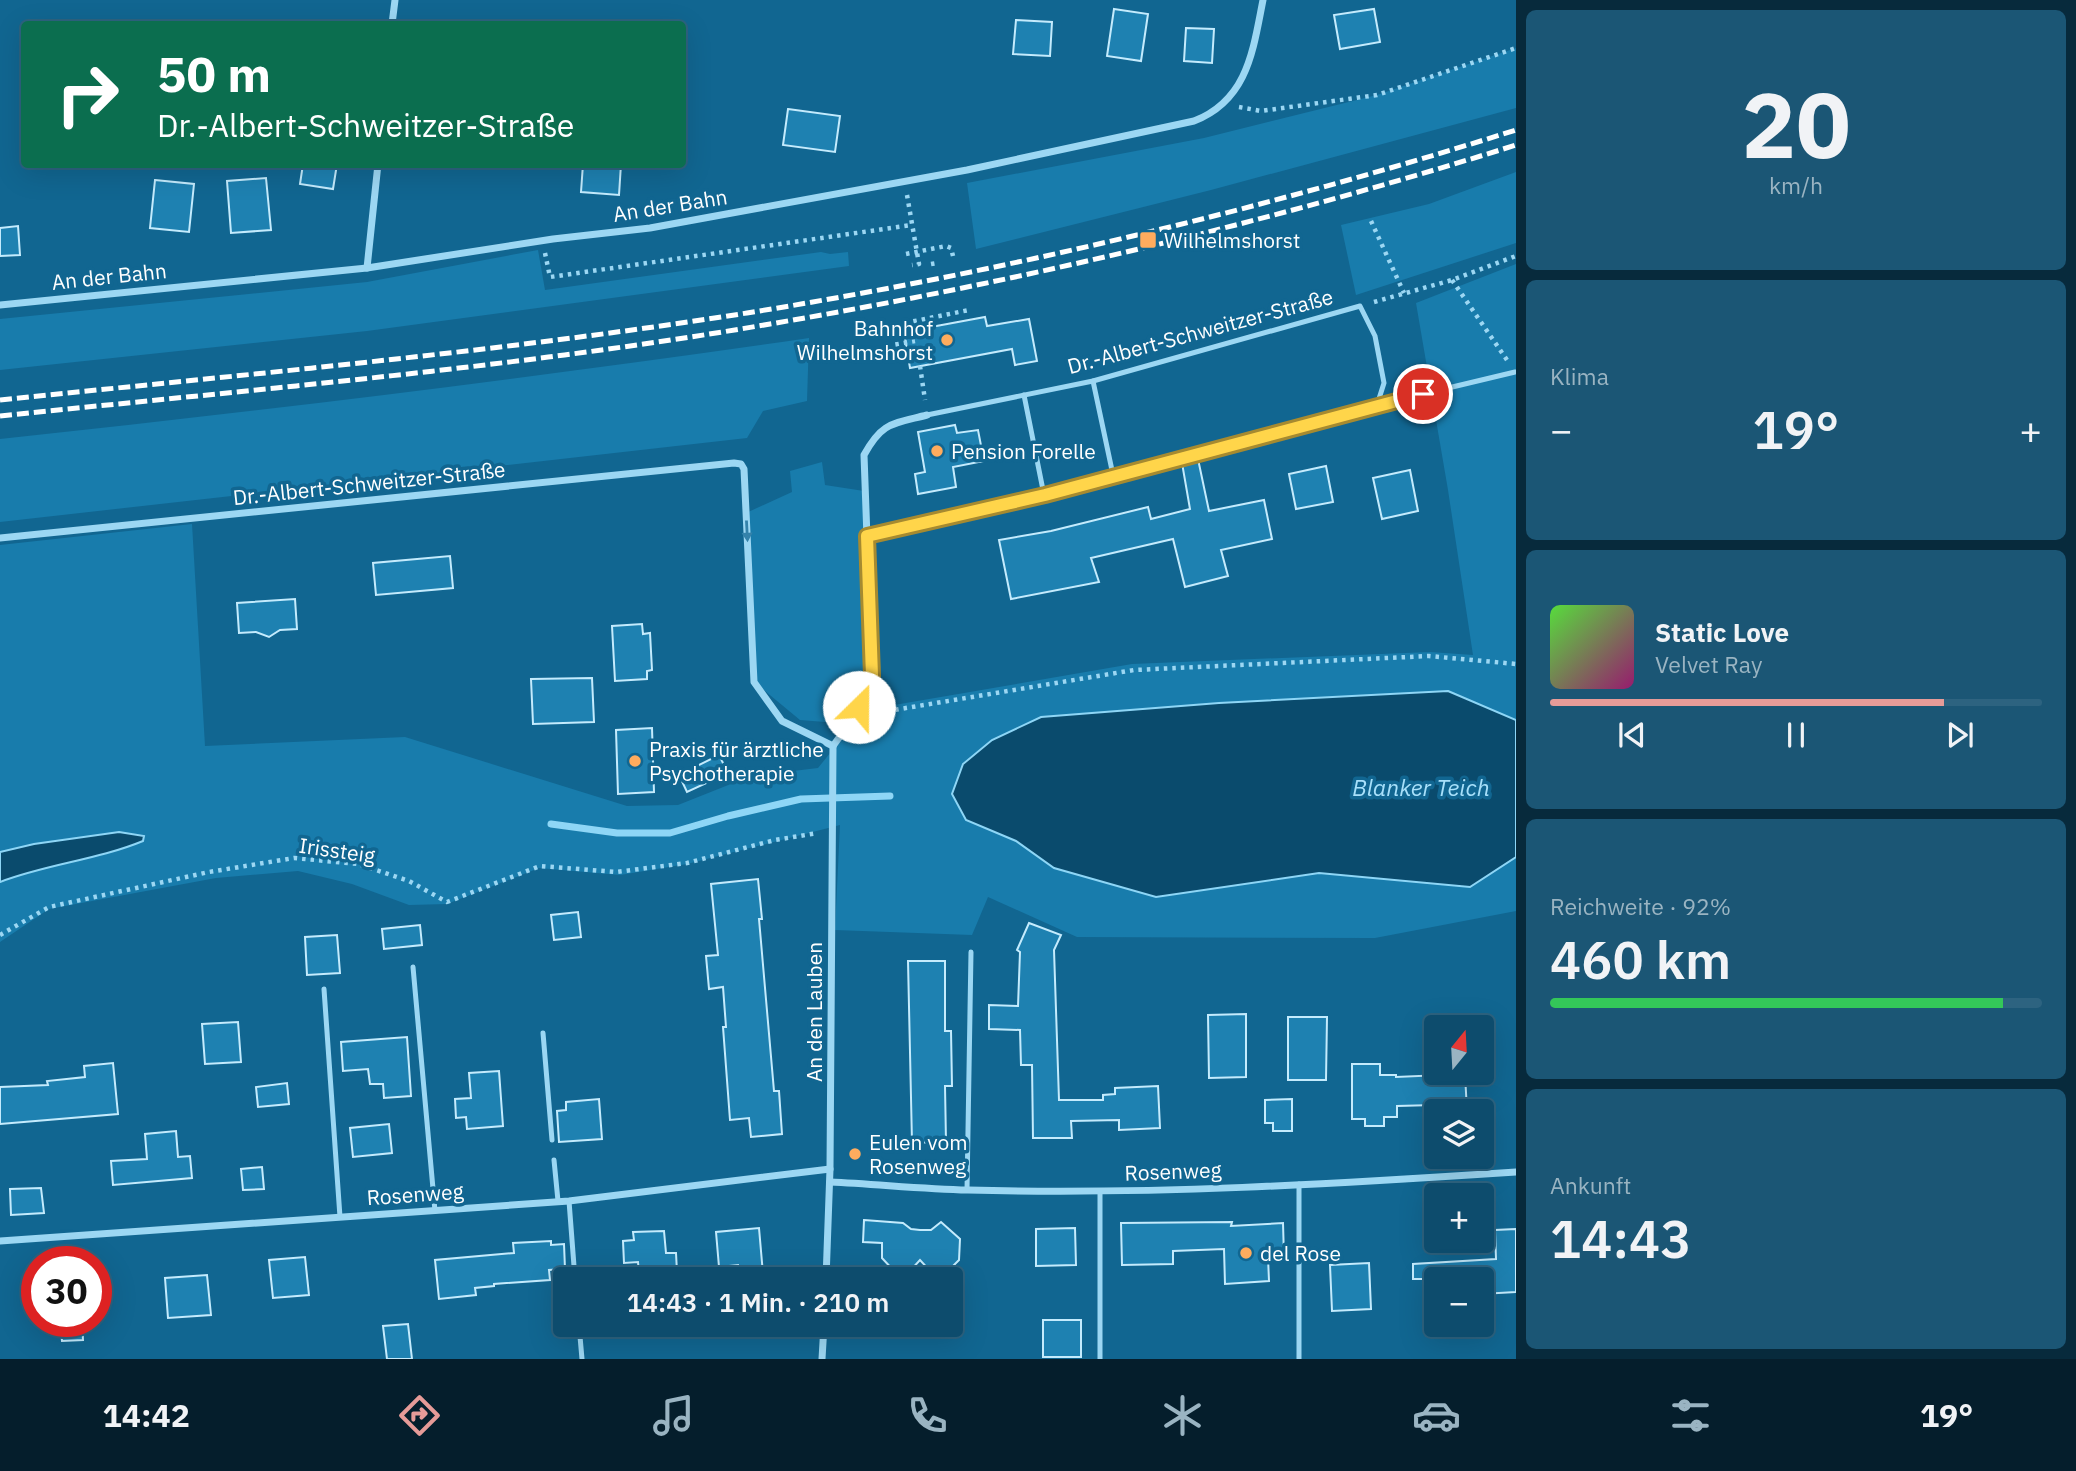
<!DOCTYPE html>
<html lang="de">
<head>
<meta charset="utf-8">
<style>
	:root { --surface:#0d4c6d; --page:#1b5675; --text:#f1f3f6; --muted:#9ab4c2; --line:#2d6380; --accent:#e69b98 }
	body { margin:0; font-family:"IBM Plex Sans",sans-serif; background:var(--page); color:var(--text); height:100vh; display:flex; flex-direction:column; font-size:26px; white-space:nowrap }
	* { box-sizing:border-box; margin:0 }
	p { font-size:23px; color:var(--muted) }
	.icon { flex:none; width:38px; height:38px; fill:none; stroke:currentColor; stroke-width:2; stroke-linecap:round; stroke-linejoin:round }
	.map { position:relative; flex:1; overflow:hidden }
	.side { display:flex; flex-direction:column; gap:10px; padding:10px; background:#072a3c; width:560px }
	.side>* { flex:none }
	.top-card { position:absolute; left:21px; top:21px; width:665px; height:147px; border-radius:7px; box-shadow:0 7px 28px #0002,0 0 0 2px var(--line); background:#0b6e4f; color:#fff; overflow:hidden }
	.needle { width:46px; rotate:18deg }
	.fabs { position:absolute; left:1424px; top:1015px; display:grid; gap:14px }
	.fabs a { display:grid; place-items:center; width:70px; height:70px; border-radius:7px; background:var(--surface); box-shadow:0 7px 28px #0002,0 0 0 2px var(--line); font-size:35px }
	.speed { position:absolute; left:21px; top:1246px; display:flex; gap:14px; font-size:35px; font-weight:700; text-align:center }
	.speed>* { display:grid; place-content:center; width:91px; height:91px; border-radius:50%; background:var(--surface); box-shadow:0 7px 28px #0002,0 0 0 2px var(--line); line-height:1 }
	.speed .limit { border:10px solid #d22; background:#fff; color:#111 }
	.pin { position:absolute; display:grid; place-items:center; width:60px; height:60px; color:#fff; margin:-30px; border:4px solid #fff; border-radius:50%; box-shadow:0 2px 7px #0007 }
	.me { position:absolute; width:77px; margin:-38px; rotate:23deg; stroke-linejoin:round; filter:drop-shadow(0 0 5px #0008) }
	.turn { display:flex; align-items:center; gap:24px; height:147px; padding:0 21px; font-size:32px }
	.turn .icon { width:91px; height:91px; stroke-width:2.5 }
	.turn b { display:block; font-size:49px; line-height:60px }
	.big { font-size:52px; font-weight:600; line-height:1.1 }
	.side .card { flex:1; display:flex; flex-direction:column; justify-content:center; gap:10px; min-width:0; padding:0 24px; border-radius:10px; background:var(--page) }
	.side .dial { align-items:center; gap:0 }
	.dial b { font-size:91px; line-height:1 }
	.song { display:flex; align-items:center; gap:21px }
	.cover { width:84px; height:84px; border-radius:10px; background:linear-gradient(135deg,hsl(110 70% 55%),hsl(320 70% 35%)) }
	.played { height:7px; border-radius:4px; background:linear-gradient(90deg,var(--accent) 80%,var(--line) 80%) }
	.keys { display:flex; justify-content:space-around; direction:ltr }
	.heat { display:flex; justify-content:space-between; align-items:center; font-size:38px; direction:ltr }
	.charge { height:10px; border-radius:5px; background:linear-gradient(90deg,#34c759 92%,var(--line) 0) }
	.trip { position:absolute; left:553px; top:1267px; width:410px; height:70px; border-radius:7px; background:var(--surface); box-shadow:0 7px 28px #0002,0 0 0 2px var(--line); font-weight:600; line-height:70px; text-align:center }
	.menu { display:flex; height:112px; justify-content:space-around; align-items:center; background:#051e2c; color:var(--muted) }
	.menu .icon { width:49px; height:49px }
	.menu .active { color:var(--accent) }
	.menu b { font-size:32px; color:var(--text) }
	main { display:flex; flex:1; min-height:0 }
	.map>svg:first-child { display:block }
</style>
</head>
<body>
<main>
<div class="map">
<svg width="1516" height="1359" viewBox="0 0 1516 1359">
	<rect width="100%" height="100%" fill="#116691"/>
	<!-- green -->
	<g fill="#187cac">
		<polygon points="1516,48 1516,108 1211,190 976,249 967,183 1204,138 1377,95"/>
		<polygon points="1516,172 1516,243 1356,295 1341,225 1429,204"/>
		<polygon points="538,250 545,290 821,252 830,254 848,252 849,266 367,331 0,370 0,319 367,282"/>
		<polygon points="1516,264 1516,911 1375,938 1077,937 988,897 972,935 835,930 840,825 687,864 620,875 539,868 447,904 409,905 352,884 298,871 216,878 49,909 0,942 0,545 192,524 205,746 405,737 627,806 678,805 751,776 818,768 865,710 1132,664 1430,652 1473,655 1448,490 1416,303"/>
		<path d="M809,338l-2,63 -44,10 -16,27 -747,84v-83c270,-29 540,-62 809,-101z"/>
		<polygon points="822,462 825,485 864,491 867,536 865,672 851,707 825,722 800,720 754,682 746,513 792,492 790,471"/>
	</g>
	<!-- water -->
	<g fill="#0a4b6d" stroke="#8ed6f6" stroke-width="2">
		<polygon points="1448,691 1516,720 1516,857 1470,887 1319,873 1156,897 1054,868 1016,841 966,820 952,794 963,764 992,740 1041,717 1219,703"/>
		<path d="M119,832l25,4 -1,5c-46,19 -96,23 -143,41v-30l34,-8z"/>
	</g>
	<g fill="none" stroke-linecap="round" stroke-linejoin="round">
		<!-- stream -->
		<polyline stroke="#8ed6f6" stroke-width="7" points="551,824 617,833 670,833 728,816 801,799 890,796"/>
	</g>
	<!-- building -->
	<g fill="#1e81b1" stroke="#c4ebfd" stroke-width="2">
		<polygon points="1114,9 1148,14 1141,61 1107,56"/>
		<polygon points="1374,9 1380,42 1340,49 1334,15"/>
		<polygon points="1016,20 1052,22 1050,56 1013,54"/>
		<polygon points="1186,28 1214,29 1212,63 1184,61"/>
		<polygon points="788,109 840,116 835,152 783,145"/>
		<polygon points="303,164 337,164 333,189 300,184"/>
		<polygon points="583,164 621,164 619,195 581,192"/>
		<polygon points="266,178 271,230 231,233 227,181"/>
		<polygon points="155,180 194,184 189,232 150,228"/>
		<polygon points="18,226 20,255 0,256 0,228"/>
		<polygon points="985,317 987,326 1029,319 1037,361 1015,365 1012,349 910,368 904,332"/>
		<polygon points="955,425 957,433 978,430 984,461 953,467 956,487 918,494 915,474 925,472 918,432"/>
		<polygon points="1198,459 1209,511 1264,500 1272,539 1221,550 1228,576 1185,587 1173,539 1091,558 1099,582 1011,599 999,540 1051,531 1148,507 1151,519 1190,509 1182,463"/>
		<polygon points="1326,466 1333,502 1296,509 1289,474"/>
		<polygon points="1410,470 1418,511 1382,519 1373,478"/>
		<polygon points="450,556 453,588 376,595 373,563"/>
		<polygon points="295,599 297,629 280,630 269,637 256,632 239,633 237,603"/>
		<polygon points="642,624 643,634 650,633 652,670 647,671 647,679 615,681 612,626"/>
		<polygon points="592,678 594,722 533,724 531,679"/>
		<polygon points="652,728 654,792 618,794 616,730"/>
		<polygon points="719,755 728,773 687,792 679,775"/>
		<polygon points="758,879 762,919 759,919 774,1091 779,1091 782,1134 751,1137 749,1118 730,1120 723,1027 726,1027 723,987 709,989 706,956 718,955 711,884"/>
		<polygon points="578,912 581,937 554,940 551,915"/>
		<polygon points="1029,923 1061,935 1054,950 1059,1100 1103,1100 1103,1095 1115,1094 1115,1088 1158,1086 1160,1128 1119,1130 1119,1120 1071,1121 1072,1138 1033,1138 1032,1065 1021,1065 1020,1030 989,1029 989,1005 1018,1006 1020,952 1017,950"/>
		<polygon points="420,925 422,945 384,949 382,929"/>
		<polygon points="337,935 340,973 307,975 305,937"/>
		<polygon points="908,961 945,961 945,1031 951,1031 952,1086 945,1086 946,1142 912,1143"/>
		<polygon points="1246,1014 1246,1077 1209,1078 1208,1015"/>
		<polygon points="1288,1017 1327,1017 1326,1080 1288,1080"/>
		<polygon points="238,1022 241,1062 205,1064 202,1024"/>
		<polygon points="407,1037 411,1096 384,1098 383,1084 370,1084 368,1069 343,1071 341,1042"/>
		<polygon points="113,1063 118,1114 0,1124 0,1087 48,1085 47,1081 85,1077 84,1066"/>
		<polygon points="1352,1064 1380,1064 1380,1075 1396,1075 1396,1077 1465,1074 1467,1111 1434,1111 1434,1105 1397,1106 1397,1117 1384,1117 1384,1126 1365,1126 1365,1119 1352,1119"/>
		<polygon points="499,1071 503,1126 467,1129 466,1117 456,1118 455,1099 471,1098 469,1073"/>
		<polygon points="287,1083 289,1104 258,1107 256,1087"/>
		<polygon points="599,1099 602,1139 559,1142 557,1111 566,1110 566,1102"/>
		<polygon points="1292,1099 1292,1131 1273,1131 1273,1123 1265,1123 1265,1100"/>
		<polygon points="389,1124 392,1153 353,1157 350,1128"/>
		<polygon points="176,1131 178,1157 190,1156 192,1178 113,1185 111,1161 147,1159 145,1134"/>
		<polygon points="262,1167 264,1189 243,1190 241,1169"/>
		<polygon points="41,1188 44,1213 11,1215 10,1189"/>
		<polygon points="864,1220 903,1223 911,1229 920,1230 931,1230 941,1222 960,1239 959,1260 947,1272 931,1272 920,1260 910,1271 894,1271 882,1258 882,1243 863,1242"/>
		<polygon points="1232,1222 1231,1226 1283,1223 1284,1257 1268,1257 1269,1281 1225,1284 1224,1249 1173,1251 1173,1264 1122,1265 1121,1223"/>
		<polygon points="759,1228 763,1274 739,1276 738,1265 719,1267 716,1232"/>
		<polygon points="1075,1228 1076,1265 1036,1266 1036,1229"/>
		<polygon points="1516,1229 1516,1292 1482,1294 1482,1279 1413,1279 1413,1264 1496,1259 1495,1230"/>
		<polygon points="664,1231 666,1253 676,1253 677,1272 639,1273 638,1262 624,1263 623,1241 634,1240 633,1232"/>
		<polygon points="551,1241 551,1245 564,1244 565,1269 549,1270 550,1280 494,1284 494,1286 475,1288 476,1295 439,1299 435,1260 514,1253 513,1243"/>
		<polygon points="305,1257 309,1295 273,1298 269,1260"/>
		<polygon points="1369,1263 1371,1309 1332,1311 1330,1265"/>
		<polygon points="207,1275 211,1315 168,1318 165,1278"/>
		<rect x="1043" y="1320" width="38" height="37"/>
		<polygon points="60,1321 82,1321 83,1340 62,1341"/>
		<polygon points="408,1324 412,1359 387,1359 383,1326"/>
	</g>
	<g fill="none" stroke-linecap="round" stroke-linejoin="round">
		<!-- path -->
		<g stroke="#9cd7f3" stroke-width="4.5" stroke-dasharray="3.5 5" stroke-linecap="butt">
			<polyline points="1239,107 1261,111 1377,95 1516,48"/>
			<polyline points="907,195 919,264 912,265"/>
			<polyline points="1371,221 1404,293"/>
			<polyline points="545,253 550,277 912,225"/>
			<polyline points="906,254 946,246 951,248 954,260"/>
			<polyline points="931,264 937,263"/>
			<polyline points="1452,280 1507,360"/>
			<polyline points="1374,302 1452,280 1516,256"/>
			<polyline points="905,323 969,310"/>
			<polyline points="887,346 915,341"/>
			<polyline points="920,366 925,400"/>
			<polyline points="870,714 1134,670 1429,656 1516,664"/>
			<polyline points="0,935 49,907 209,872 294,858 358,864 409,881 447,902 540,866 616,872 687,863 775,840 818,833"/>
		</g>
		<!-- lane -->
		<g stroke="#9cd7f3" stroke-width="5">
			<polyline points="1093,381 1113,475"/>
			<polyline points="1024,395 1044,495"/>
			<polyline points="927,415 1093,381 1360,306 1375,336 1384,383 1377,405"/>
			<polyline points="867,536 1045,495 1377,405 1515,372"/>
			<polyline points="413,967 435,1211"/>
			<polyline points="324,989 340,1217"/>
			<polyline points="543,1033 552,1140"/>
			<polyline points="554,1160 558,1201"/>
			<polyline points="1299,1184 1299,1359"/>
			<polyline points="967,1190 971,952"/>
			<polyline points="1100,1191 1100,1359"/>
			<polyline points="569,1201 575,1279"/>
			<polyline points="579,1325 582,1359"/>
		</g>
		<!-- street -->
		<g stroke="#9cd7f3" stroke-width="7">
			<polyline points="392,24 395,0"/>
			<polyline points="367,268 378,164"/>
			<path d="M0,305l367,-37 186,-29 97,-11 317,-58 227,-49c54,-21 59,-71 69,-121"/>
			<polyline points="0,538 734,463 741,464 744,469 754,682 782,721 833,746"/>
			<path d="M833,746l21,-29 18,-41 -8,-221c18,-33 28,-31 63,-40"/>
			<path d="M830,1182c46,2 92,7 138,8 183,5 366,-6 548,-18"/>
			<polyline points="0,1241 569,1201 830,1169"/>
			<polyline points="826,1279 830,1169 833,746"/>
			<polyline points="822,1359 824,1325"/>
		</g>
		<!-- rail -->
		<g stroke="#fff" stroke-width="5" stroke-dasharray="12 5" stroke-linecap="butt">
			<path d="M0,400c249,-26 500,-48 747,-87 261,-42 518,-104 769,-183"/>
			<path d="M0,416c257,-27 515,-48 770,-92 253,-43 501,-102 746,-179"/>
		</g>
	</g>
	<!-- one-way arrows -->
	<defs><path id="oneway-solid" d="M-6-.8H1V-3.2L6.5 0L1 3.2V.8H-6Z" transform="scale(1.75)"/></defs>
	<use fill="#3482aa" href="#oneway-solid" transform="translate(747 531) rotate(87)"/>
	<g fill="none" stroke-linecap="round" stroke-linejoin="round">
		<!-- route casing -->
		<g stroke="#a68a30" stroke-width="18">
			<polyline id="route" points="859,707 872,676 867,536 1045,495 1423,394"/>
		</g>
		<!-- route -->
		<use href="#route" stroke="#ffd54a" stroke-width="12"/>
	</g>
	<!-- markers -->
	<g fill="#ffac5e" stroke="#116691" stroke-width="2.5">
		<rect x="1139" y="231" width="18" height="18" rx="3.5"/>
		<circle cx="947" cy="340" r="7"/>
		<circle cx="937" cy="451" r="7"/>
		<circle cx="635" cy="761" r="7"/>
		<circle cx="855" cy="1154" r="7"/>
		<circle cx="1246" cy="1253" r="7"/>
	</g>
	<g text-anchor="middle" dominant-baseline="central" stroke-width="7" stroke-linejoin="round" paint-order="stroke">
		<!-- street labels -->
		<g font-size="21" fill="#fff" stroke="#116691">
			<text transform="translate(670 205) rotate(-9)">An der Bahn</text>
			<text transform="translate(109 276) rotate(-6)">An der Bahn</text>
			<text transform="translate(1200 331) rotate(-15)">Dr.-Albert-Schweitzer-Straße</text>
			<text transform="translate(369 483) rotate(-6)">Dr.-Albert-Schweitzer-Straße</text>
			<text transform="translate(337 850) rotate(8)">Irissteig</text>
			<text transform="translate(814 1012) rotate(-90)">An den Lauben</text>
			<text transform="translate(1173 1171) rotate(-2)">Rosenweg</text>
			<text transform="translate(415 1194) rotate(-4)">Rosenweg</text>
		</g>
		<!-- poi labels -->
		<g font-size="21" fill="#fff" stroke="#116691" text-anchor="start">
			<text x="1164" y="240">Wilhelmshorst</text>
			<text x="933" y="328" text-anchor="end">Bahnhof<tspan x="933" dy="24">Wilhelmshorst</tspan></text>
			<text x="951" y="451">Pension Forelle</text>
			<text x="649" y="749">Praxis für ärztliche<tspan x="649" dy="24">Psychotherapie</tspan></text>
			<text x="869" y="1142">Eulen vom<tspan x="869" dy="24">Rosenweg</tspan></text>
			<text x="1260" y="1253">del Rose</text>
		</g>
		<!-- water labels -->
		<g font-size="23" font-style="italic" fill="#a8e0fa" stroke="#116691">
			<text x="1421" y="787">Blanker Teich</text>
		</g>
	</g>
</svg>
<div class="fabs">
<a><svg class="needle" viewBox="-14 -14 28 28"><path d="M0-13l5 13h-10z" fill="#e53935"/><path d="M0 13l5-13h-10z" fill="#9ab4c2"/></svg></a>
<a><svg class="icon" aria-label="layers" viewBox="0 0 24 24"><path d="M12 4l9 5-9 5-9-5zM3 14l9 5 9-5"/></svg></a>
<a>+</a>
<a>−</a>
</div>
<div class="speed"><div class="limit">30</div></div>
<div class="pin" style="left:1423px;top:394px;background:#d93025"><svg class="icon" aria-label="arrive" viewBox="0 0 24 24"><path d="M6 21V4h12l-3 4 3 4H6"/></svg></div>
<svg class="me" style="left:859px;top:707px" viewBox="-20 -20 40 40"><circle r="19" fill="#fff"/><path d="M0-13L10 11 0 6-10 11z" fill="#ffd54a"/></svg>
<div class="trip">14:43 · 1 Min. · 210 m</div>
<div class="top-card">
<div class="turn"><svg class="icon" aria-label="right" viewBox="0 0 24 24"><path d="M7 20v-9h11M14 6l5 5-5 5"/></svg><div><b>50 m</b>Dr.-Albert-Schweitzer-Straße</div></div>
</div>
</div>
<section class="side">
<div class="card dial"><b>20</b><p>km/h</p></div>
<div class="card"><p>Klima</p>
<div class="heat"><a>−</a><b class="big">19°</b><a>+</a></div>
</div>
<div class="card">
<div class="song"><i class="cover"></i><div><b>Static Love</b><p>Velvet Ray</p></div></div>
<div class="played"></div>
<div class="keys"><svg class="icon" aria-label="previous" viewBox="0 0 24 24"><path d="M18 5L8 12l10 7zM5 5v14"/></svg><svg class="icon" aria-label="pause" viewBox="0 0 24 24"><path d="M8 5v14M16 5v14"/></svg><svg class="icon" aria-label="next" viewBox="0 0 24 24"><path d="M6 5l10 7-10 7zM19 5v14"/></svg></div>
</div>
<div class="card"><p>Reichweite · 92%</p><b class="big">460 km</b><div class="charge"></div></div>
<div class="card"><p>Ankunft</p><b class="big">14:43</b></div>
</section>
</main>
<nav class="menu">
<b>14:42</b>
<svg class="icon active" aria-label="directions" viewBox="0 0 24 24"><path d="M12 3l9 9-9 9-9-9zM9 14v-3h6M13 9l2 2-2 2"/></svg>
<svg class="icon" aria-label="music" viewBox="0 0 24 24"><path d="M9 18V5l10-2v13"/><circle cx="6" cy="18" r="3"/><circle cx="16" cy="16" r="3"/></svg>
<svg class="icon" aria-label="phone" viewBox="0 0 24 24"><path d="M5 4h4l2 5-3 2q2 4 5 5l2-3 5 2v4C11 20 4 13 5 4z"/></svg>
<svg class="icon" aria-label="climate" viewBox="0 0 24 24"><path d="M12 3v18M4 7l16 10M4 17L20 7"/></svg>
<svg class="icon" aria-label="car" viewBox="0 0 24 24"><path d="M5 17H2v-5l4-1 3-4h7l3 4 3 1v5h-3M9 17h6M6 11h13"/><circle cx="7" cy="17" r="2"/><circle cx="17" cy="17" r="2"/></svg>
<svg class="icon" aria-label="filters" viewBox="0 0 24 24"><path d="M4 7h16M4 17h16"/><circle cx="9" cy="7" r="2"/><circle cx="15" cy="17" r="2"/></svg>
<b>19°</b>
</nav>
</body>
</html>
